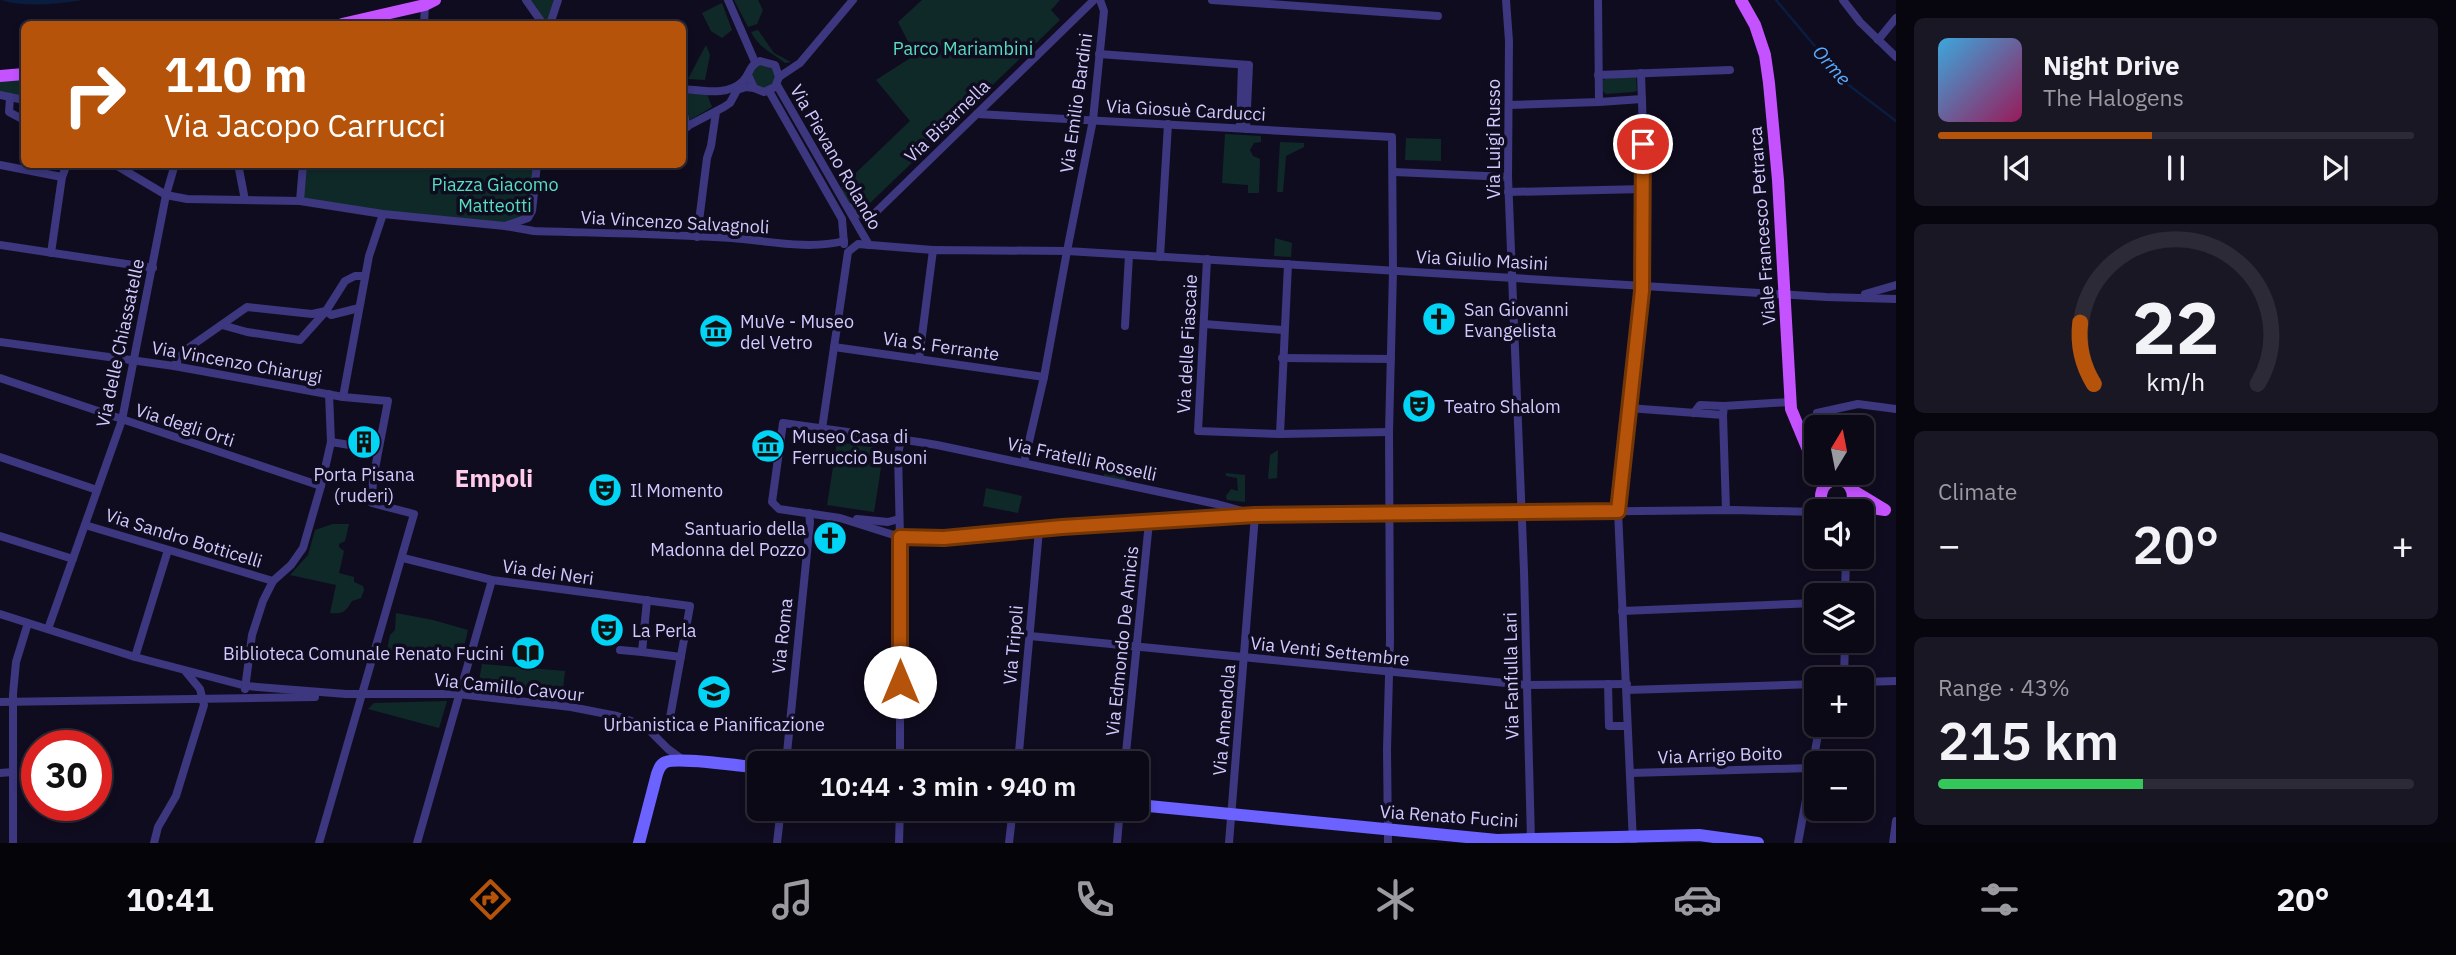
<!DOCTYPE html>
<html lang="en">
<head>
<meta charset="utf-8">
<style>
	:root { --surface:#0c0917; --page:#1a1724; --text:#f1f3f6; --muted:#9a9aa1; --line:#2c2a36; --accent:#b45309 }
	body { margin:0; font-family:"IBM Plex Sans",sans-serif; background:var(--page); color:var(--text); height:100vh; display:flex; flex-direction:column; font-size:26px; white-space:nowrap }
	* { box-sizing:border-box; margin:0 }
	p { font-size:23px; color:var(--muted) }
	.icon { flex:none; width:38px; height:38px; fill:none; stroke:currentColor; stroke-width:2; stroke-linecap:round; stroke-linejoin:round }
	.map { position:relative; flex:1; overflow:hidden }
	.drawer { display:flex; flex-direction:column; gap:18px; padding:18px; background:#07050d; width:560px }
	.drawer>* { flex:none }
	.banner { position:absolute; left:21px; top:21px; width:665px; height:147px; border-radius:10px; box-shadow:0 4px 10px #0003,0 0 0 2px var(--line); background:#b45309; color:#fff; overflow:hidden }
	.needle { width:46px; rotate:10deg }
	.controls { position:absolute; left:1804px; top:415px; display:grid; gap:14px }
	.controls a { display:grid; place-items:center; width:70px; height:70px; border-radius:10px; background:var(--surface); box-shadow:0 4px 10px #0003,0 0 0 2px var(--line); font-size:35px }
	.speed { position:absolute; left:21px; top:730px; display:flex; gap:14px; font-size:35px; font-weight:700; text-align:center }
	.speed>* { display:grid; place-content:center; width:91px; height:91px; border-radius:50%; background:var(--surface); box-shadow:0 4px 10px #0003,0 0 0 2px var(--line); line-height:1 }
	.speed .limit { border:10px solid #d22; background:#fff; color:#111 }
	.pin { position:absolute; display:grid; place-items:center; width:60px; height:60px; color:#fff; margin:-30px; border:4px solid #fff; border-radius:50%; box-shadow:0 2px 7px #0007 }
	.me { position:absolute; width:77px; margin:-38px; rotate:0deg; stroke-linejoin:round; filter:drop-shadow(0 0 5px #0008) }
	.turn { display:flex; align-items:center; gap:24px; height:147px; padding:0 28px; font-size:32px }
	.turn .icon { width:91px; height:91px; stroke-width:2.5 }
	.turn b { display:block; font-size:49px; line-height:60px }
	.big { font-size:52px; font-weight:600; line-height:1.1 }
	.drawer .widget { flex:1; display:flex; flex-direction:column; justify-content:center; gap:10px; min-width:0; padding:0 24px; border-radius:10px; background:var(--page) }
	.drawer .dial { align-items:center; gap:0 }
	.dial svg { height:182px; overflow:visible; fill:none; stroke:var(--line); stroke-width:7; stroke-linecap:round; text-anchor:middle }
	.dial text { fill:var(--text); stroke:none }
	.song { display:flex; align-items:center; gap:21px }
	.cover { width:84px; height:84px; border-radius:10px; background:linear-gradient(135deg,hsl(200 70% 55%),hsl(330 70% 35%)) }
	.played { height:7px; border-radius:4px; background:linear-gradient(90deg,var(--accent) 45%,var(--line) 45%) }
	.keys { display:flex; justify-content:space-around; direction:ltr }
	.heat { display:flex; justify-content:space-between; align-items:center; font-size:38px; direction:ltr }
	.charge { height:10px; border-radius:5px; background:linear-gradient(90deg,#34c759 43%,var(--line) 0) }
	.trip { position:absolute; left:747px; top:751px; width:402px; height:70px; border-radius:10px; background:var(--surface); box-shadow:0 4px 10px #0003,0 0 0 2px var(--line); font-weight:600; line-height:70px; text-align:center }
	.dock { display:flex; height:112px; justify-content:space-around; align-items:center; background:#050409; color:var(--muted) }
	.dock .icon { width:49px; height:49px }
	.dock .active { color:var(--accent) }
	.dock b { font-size:32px; color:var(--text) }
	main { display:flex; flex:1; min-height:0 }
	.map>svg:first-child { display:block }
</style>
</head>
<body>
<main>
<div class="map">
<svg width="1896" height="843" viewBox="0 0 1896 843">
	<rect width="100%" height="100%" fill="#100c1f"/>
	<!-- green -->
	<g fill="#0f2929">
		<polygon points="526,0 554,0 549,24 543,24"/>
		<polygon points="734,0 758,0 763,10 757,24 748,27"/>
		<polygon points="922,0 1060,0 1051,10 1060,20 869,204 848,203 840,188 910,121 876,80 915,55 898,22"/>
		<polygon points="722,3 732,30 722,38 711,31 702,13"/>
		<path d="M758,30l16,23 17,9 -6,1c-13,-10 -26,-15 -34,-31z"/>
		<polygon points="706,45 710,55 705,80 688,79"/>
		<circle cx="763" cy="76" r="12"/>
		<polygon points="24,74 24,100 0,95 0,76"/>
		<polygon points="1636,77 1637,91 1634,92 1606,94 1603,91 1603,80 1606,78"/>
		<polygon points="684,94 707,94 712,107 690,120"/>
		<polygon points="1225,134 1261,136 1261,142 1254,143 1250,150 1253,156 1260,159 1259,193 1248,193 1248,185 1222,183"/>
		<polygon points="1406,138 1441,139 1441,161 1405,160"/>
		<polygon points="1280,142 1304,143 1304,147 1286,156 1283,192 1277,192"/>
		<polygon points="303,165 537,165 528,218 505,226 300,201"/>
		<polygon points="1275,238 1292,243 1291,257 1274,256"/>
		<polygon points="837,442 884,449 874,512 827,505"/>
		<polygon points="1278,450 1277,478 1268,479 1270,455"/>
		<polygon points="1108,462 1127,466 1126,484 1103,479"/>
		<polygon points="1226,473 1245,475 1245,502 1227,500 1226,496 1231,489 1238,491 1237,478 1226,476"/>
		<polygon points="986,488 1022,496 1018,513 983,506"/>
		<path d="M333,524h16l-4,17 -6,3v3l5,4 -5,22 15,4v5l9,4 1,4 -3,8 -9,3c-7,11 -8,13 -22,12l6,-28 -46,-10 18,-20 7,-25z"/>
		<polygon points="396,613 433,620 468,630 461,659 387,650 390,635 395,630"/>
		<polygon points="482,664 565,671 562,698 561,696 478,686"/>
		<polygon points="447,701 439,728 368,709 374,703"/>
		<polygon points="1042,755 1084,760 1085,756 1101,757 1101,760 1119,762 1042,763"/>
	</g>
	<!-- water -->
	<path fill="#0b1d3f" d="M1,0h82c-27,4 -57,8 -82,0z"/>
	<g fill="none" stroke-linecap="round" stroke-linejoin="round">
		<!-- stream -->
		<polyline stroke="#0b1d3f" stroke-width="2.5" points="1776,0 1846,83 1896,121"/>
		<!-- minor -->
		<g stroke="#3c377e" stroke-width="8">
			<polyline points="526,0 543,24"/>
			<polyline points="728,0 755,62"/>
			<polyline points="1100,0 1104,11 1093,120 1067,251 1826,297 1896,299"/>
			<polyline points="1212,0 1438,16"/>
			<polyline points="1506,0 1509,41 1508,177 1524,571 1531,840"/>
			<polyline points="1843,0 1860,22 1896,57"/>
			<polyline points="424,24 425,5"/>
			<polyline points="550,24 558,0"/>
			<polyline points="1878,40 1896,18"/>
			<polyline points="1099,54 1249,65 1246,129"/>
			<polyline points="1598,75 1730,70"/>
			<polyline points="779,77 800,63 853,0"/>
			<polyline points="777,85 869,245"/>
			<path d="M682,89c20,1 45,8 61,-8 7,-7 6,-16 17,-20l15,4 4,12 -4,10 -11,5 -10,-4 -6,-13"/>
			<polyline points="769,91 842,219 844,244"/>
			<polyline points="0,95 24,100"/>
			<polyline points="10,98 9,112 24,120"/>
			<polyline points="1599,102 1642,99"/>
			<polyline points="682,104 687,127"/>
			<polyline points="1509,105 1599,102 1598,0"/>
			<polyline points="977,114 1392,137 1393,271 1389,432 1390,639 1387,749 1388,843"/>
			<polyline points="1240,128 1242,65"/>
			<polyline points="682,129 724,107 730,103 737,90 746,87 754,88"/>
			<polyline points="114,164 166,195 187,199 300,201"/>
			<polyline points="238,164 245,200"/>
			<polyline points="303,164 300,201 383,214 505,226 528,218 532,211 537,164"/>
			<polyline points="0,165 62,177"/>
			<polyline points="1394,172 1508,177"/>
			<polyline points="1508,192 1645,189"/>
			<polyline points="847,206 863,216 875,213 1094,0"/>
			<path d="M505,226l29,5c66,2 132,3 198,7 36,3 77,12 112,3"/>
			<polyline points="697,237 707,158 711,146 716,112"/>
			<polyline points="0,245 153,268"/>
			<polyline points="51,253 62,177 67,164"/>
			<polyline points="1160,257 1168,124"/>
			<polyline points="1207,259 1198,431 1280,434 1389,432"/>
			<polyline points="1865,294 1896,285"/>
			<polyline points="1204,324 1283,330"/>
			<polyline points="222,325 247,332 300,340 326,311 345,281 355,276 365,276"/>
			<polyline points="1125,326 1129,255"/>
			<polyline points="0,342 174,366 343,397 388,401 373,479 372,503 414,514 319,843"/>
			<polyline points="834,347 1044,377"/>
			<polyline points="1282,358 1391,359"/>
			<polyline points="919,359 933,250 1067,251 1044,377 1024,463"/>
			<polyline points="174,366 184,351 247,307 312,314 326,311 331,315 359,308"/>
			<polyline points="0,378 321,486"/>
			<polyline points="343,397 369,256 383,214"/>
			<polyline points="1628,408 1723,415 1724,406 1790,402"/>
			<polyline points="1694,413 1700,405 1724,406"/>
			<polyline points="1817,413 1858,404 1896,409"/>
			<polyline points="1723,415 1726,510"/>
			<polyline points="822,429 848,252 858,244 933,250"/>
			<polyline points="1280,434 1288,264"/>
			<polyline points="901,440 898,454 900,537 840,518 779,509 772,502 783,423 919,442 937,445 1217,504 1250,513"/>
			<polyline points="331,442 356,446"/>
			<polyline points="0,457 97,490"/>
			<polyline points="857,519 888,522 899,519"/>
			<polyline points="85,525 273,581"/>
			<polyline points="0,536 73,559"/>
			<polyline points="403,558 492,580 690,606 669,723 663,729 653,732"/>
			<polyline points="1845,595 1846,556"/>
			<polyline points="647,600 642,652 681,657"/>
			<polyline points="1622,611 1816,603"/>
			<polyline points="0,614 135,657 246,686 346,694 458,694 571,707 617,716 645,726 668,749 683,760"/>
			<polyline points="48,629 122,420 166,195 175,164"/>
			<polyline points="1030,636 1527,685 1627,684"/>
			<polyline points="620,650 642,652"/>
			<polyline points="135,657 168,550"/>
			<polyline points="1844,679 1845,640"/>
			<polyline points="1862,682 1896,681"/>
			<polyline points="1608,684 1609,726 1627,726"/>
			<polyline points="245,689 252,635 263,601 273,581 291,565 303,548 321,486 331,442 329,394"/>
			<polyline points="1627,690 1816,684"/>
			<polyline points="0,702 315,697"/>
			<polyline points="786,763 810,522 809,513"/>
			<polyline points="900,763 900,537 944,538 1062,527 1255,515 1733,510 1816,512"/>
			<polyline points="1018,763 1039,530"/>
			<polyline points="1125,763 1149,522"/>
			<polyline points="0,773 13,772"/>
			<polyline points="1630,773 1811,768"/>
			<polyline points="13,843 13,694 16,662 28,623"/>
			<polyline points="154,843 158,827 176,796 204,705 200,689 186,672"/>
			<polyline points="417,843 492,580"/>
			<polyline points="777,843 781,808"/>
			<polyline points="899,843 900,808"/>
			<polyline points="1009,843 1013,808"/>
			<polyline points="1117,843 1120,808"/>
			<polyline points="1229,843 1255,515"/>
			<polyline points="1633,843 1618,511 1643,285 1645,189 1641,73"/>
			<polyline points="1798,843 1820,724"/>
			<polyline points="1893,843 1896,821"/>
		</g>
		<!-- secondary -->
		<g stroke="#6b62ff" stroke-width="12">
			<polyline points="1138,805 1497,840 1699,835 1758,843"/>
			<path d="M639,843l18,-69c2,-5 3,-10 9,-12 13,-5 76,4 94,6"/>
		</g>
		<!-- primary -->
		<g stroke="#c452ff" stroke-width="12">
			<polyline points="1741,0 1755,25 1765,55 1769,83 1778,180 1791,409 1816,469"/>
			<polyline points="342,24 425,5 435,0"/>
			<polyline points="0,76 24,74"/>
			<polyline points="1851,505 1885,510 1852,490"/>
			<path d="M1830,511l-9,-11c-2,-29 38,-26 31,3l-8,8"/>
		</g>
	</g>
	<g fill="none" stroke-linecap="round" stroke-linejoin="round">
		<!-- route casing -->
		<g stroke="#753606" stroke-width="18">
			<polyline id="route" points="900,682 900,537 944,538 1062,527 1255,515 1618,511 1642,291 1643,144"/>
		</g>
		<!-- route -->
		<use href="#route" stroke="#b45309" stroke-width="12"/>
	</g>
	<!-- icons -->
	<defs>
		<g id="church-disc" transform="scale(1.75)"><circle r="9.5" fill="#01d4f5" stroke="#100c1f"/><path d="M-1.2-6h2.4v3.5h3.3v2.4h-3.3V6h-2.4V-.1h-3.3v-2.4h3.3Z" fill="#111"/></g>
		<g id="museum-disc" transform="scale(1.75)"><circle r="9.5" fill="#01d4f5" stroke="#100c1f"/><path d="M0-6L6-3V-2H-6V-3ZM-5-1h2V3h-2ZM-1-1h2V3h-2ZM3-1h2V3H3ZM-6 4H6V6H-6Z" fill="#111"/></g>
		<g id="theatre-disc" transform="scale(1.75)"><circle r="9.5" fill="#01d4f5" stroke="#100c1f"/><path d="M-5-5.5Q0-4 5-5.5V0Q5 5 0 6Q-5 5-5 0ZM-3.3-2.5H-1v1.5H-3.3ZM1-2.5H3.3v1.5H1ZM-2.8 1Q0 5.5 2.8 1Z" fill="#111"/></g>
		<g id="building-disc" transform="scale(1.75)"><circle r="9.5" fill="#01d4f5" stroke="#100c1f"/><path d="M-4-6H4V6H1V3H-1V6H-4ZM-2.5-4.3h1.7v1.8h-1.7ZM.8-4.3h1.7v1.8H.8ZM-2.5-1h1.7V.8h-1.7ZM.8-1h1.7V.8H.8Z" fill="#111"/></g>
		<g id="library-disc" transform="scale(1.75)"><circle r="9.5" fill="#01d4f5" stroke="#100c1f"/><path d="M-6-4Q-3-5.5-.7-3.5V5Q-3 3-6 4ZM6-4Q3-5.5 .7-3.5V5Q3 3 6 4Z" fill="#111"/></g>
		<g id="university-disc" transform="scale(1.75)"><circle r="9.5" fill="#01d4f5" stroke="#100c1f"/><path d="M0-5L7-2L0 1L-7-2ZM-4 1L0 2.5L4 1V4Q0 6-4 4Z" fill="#111"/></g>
	</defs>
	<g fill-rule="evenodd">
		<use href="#church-disc" x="1439" y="319"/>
		<use href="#museum-disc" x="716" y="331"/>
		<use href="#theatre-disc" x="1419" y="406"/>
		<use href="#building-disc" x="364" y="442"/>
		<use href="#museum-disc" x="768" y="446"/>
		<use href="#theatre-disc" x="605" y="490"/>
		<use href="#church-disc" x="830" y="538"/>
		<use href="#theatre-disc" x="607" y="630"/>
		<use href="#library-disc" x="528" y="653"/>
		<use href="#university-disc" x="714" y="692"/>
	</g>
	<g text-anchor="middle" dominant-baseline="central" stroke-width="7" stroke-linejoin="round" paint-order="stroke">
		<!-- park labels -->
		<g font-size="18" fill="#57dec1" stroke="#100c1f">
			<text x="963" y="48">Parco Mariambini</text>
			<text x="495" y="184">Piazza Giacomo<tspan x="495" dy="21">Matteotti</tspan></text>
		</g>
		<!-- street labels -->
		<g font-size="18" fill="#d2caff" stroke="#100c1f">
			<text transform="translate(1076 103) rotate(-82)">Via Emilio Bardini</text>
			<text transform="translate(1186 110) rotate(3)">Via Giosuè Carducci</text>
			<text transform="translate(947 121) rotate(-44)">Via Bisarnella</text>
			<text transform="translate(1493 139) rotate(-90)">Via Luigi Russo</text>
			<text transform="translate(836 157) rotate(60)">Via Pievano Rolando</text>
			<text transform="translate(675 222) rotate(3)">Via Vincenzo Salvagnoli</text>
			<text transform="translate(1762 226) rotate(-94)">Viale Francesco Petrarca</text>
			<text transform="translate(1482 260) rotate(3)">Via Giulio Masini</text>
			<text transform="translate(120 343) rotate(-78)">Via delle Chiassatelle</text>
			<text transform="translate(1187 344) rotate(-87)">Via delle Fiascaie</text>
			<text transform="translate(941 346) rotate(8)">Via S. Ferrante</text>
			<text transform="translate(237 362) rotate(10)">Via Vincenzo Chiarugi</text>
			<text transform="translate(185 425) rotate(18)">Via degli Orti</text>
			<text transform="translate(1082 459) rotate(12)">Via Fratelli Rosselli</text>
			<text transform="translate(184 538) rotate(17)">Via Sandro Botticelli</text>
			<text transform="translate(548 572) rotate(8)">Via dei Neri</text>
			<text transform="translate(782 636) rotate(-84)">Via Roma</text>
			<text transform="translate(1122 641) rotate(-84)">Via Edmondo De Amicis</text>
			<text transform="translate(1013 645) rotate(-85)">Via Tripoli</text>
			<text transform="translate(1330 651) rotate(6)">Via Venti Settembre</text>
			<text transform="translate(1511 676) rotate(-91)">Via Fanfulla Lari</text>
			<text transform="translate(509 687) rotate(6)">Via Camillo Cavour</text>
			<text transform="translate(1224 720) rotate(-85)">Via Amendola</text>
			<text transform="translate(1720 755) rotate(-2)">Via Arrigo Boito</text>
			<text transform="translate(1449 816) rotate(4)">Via Renato Fucini</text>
		</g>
		<!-- poi labels -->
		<g font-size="18" fill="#d2caff" stroke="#100c1f" text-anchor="start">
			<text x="1464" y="309">San Giovanni<tspan x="1464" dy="21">Evangelista</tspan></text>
			<text x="740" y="321">MuVe - Museo<tspan x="740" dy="21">del Vetro</tspan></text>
			<text x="1444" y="406">Teatro Shalom</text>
			<text x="792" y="436">Museo Casa di<tspan x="792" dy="21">Ferruccio Busoni</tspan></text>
			<text x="364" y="474" text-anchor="middle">Porta Pisana<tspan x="364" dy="21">(ruderi)</tspan></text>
			<text x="630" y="490">Il Momento</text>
			<text x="806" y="528" text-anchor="end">Santuario della<tspan x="806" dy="21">Madonna del Pozzo</tspan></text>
			<text x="632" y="630">La Perla</text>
			<text x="504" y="653" text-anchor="end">Biblioteca Comunale Renato Fucini</text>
			<text x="714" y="724" text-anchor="middle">Urbanistica e Pianificazione</text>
		</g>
		<!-- water labels -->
		<g font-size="19" font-style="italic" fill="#59acff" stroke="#100c1f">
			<text transform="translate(1832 65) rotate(48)">Orme</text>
		</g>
		<!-- district labels -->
		<g font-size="24" font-weight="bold" fill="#ffcceb" stroke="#100c1f">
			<text x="494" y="478">Empoli</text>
		</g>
	</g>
</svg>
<div class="controls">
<a><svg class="needle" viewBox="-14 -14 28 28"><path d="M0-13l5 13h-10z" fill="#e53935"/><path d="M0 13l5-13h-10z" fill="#9a9aa1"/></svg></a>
<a><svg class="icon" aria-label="sound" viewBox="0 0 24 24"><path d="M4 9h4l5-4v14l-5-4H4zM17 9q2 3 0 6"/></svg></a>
<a><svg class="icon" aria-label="layers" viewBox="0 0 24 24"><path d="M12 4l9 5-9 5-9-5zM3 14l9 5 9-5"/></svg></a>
<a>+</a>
<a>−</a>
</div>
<div class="speed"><div class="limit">30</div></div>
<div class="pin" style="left:1643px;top:144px;background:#d93025"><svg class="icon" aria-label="arrive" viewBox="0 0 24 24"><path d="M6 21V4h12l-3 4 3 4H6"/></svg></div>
<svg class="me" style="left:900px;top:682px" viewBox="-20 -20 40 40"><circle r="19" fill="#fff"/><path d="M0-13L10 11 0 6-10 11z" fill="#b45309"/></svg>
<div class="trip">10:44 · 3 min · 940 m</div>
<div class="banner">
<div class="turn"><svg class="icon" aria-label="right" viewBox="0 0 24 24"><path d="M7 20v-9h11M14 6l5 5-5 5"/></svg><div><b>110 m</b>Via Jacopo Carrucci</div></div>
</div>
</div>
<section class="drawer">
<div class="widget">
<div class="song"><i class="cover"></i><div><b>Night Drive</b><p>The Halogens</p></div></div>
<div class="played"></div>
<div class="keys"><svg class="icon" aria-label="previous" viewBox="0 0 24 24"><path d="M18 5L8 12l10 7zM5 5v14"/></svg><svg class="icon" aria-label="pause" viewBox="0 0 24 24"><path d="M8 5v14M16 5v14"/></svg><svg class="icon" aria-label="next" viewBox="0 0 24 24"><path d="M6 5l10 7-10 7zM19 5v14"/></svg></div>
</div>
<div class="widget dial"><svg viewBox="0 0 100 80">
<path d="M14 69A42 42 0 1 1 86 69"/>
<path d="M14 69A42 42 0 0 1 8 42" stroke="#b45309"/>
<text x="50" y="56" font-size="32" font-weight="700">22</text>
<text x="50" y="72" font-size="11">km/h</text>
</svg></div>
<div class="widget"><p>Climate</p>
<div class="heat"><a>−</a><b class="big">20°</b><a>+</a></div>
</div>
<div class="widget"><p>Range · 43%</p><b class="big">215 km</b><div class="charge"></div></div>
</section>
</main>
<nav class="dock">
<b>10:41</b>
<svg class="icon active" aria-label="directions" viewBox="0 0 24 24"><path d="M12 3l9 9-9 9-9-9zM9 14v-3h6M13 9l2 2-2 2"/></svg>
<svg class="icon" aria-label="music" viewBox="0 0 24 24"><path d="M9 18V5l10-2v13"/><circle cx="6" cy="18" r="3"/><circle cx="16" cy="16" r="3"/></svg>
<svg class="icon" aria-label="phone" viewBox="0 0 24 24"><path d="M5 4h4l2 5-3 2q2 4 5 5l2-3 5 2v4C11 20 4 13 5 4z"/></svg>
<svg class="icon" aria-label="climate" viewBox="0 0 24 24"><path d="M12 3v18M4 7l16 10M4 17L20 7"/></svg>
<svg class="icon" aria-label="car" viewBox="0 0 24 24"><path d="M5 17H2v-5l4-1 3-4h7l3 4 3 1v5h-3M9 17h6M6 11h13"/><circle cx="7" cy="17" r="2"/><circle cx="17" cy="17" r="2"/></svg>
<svg class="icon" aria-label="filters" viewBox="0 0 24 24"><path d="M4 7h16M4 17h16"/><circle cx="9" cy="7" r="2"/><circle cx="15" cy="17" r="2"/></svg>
<b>20°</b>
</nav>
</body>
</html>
